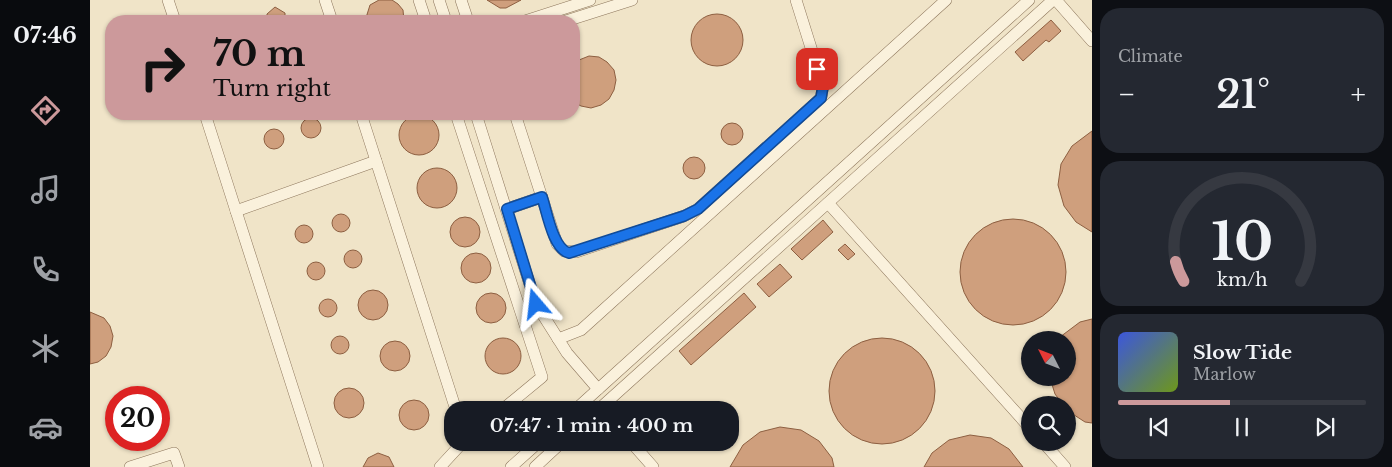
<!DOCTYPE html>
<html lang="en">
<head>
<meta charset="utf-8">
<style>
	:root { --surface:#171b24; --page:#242831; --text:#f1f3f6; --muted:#9ea1a6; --line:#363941; --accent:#cc999b }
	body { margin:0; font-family:"Libre Baskerville",serif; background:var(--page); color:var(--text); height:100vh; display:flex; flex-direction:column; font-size:19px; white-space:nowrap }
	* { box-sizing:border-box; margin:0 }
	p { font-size:16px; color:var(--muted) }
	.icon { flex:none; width:28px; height:28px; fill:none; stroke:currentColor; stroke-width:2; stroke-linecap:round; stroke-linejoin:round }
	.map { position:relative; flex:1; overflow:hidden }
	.details { display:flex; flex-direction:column; gap:8px; padding:8px; background:#0d0f14; width:300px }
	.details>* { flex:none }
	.banner { position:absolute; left:15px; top:15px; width:475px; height:105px; border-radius:20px; box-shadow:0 1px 4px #0004; background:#cc999b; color:#111; overflow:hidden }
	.needle { width:32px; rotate:312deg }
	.buttons { position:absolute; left:931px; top:331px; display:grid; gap:10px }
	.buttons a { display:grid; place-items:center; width:55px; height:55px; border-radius:50%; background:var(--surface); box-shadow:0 1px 4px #0004; font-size:25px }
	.speed { position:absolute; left:15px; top:386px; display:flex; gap:10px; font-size:25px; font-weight:700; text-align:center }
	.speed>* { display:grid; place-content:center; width:65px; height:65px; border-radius:50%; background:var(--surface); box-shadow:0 1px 4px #0004; line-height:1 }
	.speed .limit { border:8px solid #d22; background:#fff; color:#111 }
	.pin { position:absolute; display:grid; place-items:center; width:42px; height:42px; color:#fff; margin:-21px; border-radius:10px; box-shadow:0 2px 8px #0006 }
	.me { position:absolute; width:55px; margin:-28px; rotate:343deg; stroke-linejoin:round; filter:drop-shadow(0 0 4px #0008) }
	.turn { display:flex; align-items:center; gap:18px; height:105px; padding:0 25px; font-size:22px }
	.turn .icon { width:65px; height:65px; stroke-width:2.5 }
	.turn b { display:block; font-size:35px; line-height:42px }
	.big { font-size:38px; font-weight:600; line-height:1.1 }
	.details .tile { flex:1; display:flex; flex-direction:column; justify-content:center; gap:8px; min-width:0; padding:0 18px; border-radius:20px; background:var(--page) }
	.details .dial { align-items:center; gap:0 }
	.dial svg { height:130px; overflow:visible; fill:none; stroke:var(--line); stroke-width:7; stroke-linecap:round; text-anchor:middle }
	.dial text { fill:var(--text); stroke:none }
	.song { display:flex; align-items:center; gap:15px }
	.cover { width:60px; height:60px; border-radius:8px; background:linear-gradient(135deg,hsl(230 70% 55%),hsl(80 70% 35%)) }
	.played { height:5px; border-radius:2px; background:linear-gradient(90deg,var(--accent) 45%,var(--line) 45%) }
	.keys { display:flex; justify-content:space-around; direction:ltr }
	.heat { display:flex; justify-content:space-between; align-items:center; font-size:28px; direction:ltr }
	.trip { position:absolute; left:354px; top:401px; width:295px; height:50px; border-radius:20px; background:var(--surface); box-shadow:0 1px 4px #0004; font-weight:600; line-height:50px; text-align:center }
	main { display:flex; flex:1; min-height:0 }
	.dock { display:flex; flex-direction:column; width:90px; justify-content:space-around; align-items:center; background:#090b0e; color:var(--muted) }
	.dock .icon { width:35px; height:35px }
	.dock .active { color:var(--accent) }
	.dock b { font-size:22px; color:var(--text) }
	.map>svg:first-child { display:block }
</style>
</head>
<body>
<main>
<nav class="dock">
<b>07:46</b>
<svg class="icon active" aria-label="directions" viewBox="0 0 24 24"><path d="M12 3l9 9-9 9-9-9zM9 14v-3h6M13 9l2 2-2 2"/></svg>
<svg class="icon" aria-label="music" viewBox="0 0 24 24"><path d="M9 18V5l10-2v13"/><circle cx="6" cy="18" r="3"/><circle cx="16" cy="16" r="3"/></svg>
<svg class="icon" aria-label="phone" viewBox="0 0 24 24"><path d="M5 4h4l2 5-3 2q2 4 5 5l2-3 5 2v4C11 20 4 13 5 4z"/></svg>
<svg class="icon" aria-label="climate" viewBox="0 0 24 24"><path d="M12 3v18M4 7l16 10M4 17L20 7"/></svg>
<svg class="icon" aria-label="car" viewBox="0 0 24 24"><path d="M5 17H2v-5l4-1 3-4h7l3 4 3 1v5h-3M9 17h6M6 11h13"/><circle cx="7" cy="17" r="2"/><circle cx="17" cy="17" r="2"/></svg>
</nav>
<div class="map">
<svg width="1002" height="467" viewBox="0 0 1002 467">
	<rect width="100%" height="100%" fill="#f0e4c8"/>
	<!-- building -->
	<g fill="#cf9f7d" stroke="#8d5f41">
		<polygon points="289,0 302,0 308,4 313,10 314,21 275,21 280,5"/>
		<polygon points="397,0 431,0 416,8 410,8"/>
		<polygon points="185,7 195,13 195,21 177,21 177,14"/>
		<circle cx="627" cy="40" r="26"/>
		<polygon points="961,20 971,31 959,42 956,40 933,61 925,52"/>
		<polygon points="499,56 509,57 517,62 524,70 526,80 524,90 519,99 511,105 501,108 491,106 484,102 484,62"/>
		<circle cx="329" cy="135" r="20"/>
		<circle cx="221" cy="128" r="10"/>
		<circle cx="642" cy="134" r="11"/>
		<circle cx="184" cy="139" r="10"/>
		<polygon points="1002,131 1002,232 986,222 974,206 968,185 971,164 982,146"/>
		<circle cx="604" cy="168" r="11"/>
		<circle cx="347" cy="188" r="20"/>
		<circle cx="251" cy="223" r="9"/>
		<circle cx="375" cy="232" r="15"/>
		<circle cx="923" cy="272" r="53"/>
		<polygon points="733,220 743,232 712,260 701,249"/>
		<circle cx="214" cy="234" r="9"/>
		<polygon points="755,244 765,254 758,260 748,250"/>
		<circle cx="263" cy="259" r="9"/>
		<circle cx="386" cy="268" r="15"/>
		<circle cx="226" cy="271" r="9"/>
		<polygon points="690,264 702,277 679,297 667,284"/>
		<circle cx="283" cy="305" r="15"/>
		<polygon points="654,293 666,307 601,365 589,351"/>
		<circle cx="401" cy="308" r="15"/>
		<circle cx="238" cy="308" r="9"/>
		<polygon points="0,312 14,318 20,326 23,336 21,347 16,356 8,362 0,364"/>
		<polygon points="1002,319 1002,423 995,422 978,411 978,405 973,405 965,394 960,378 978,378 978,340 966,340 990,322"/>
		<circle cx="250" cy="345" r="9"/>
		<circle cx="792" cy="391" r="53"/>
		<circle cx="413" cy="356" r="18"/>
		<circle cx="305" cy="356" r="15"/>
		<circle cx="259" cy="403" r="15"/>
		<circle cx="324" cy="415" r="15"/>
		<polygon points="690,427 711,430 729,441 742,458 744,467 640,467 653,445 670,432"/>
		<polygon points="880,435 901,438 919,449 933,467 834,467 842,453 859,440"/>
		<polygon points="288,453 299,457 304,467 273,467 278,458"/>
	</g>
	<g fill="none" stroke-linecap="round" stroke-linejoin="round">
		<!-- minor casing -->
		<g stroke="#8d765c" stroke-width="12">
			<g id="minor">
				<polyline points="78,0 85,21"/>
				<polyline points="235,0 242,21"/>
				<polyline points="329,0 336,21"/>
				<polyline points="349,0 356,21"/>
				<polyline points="371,0 378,21"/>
				<polyline points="966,0 1002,41"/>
				<polyline points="435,21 500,0"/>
				<polyline points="476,21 542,0"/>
				<polyline points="115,114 146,211 286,161"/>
				<polyline points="271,114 366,410"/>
				<polyline points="366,114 452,377 412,410"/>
				<polyline points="386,114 446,304 477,353 508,389"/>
				<polyline points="425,114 467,244 474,251 486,252 594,216 608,209 731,98 733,86 706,0"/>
				<polyline points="738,203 940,428"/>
				<polyline points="417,209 452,197"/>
				<polyline points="146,211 228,467"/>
				<polyline points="468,339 491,330 856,0"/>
				<polyline points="485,410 939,0"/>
				<polyline points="508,410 963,0"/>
				<polyline points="541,442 563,467"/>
				<polyline points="953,442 975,467"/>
				<polyline points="40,467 84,453 89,467"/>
				<polyline points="350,467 373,442"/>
				<polyline points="421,467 449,442"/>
				<polyline points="445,467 472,442"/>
			</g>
		</g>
		<!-- minor -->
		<use href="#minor" stroke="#faf1dc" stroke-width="11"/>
	</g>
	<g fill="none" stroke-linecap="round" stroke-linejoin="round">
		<!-- route casing -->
		<g stroke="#114b97" stroke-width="12">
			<path id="route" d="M446,304l-29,-95 35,-12c5,15 11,52 27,56l115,-37 14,-7 123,-111 2,-12 -6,-17"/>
		</g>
		<!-- route -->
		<use href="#route" stroke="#1a73e8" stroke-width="9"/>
	</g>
</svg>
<div class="buttons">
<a><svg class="needle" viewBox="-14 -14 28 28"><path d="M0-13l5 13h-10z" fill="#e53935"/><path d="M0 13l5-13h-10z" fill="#9ea1a6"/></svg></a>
<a><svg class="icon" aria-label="search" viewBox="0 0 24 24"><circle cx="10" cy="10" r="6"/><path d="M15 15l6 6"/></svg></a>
</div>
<div class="speed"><div class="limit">20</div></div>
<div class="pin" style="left:727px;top:69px;background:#d93025"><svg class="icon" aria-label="arrive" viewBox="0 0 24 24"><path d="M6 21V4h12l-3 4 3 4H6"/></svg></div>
<svg class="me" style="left:446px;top:304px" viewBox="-20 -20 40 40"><path d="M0-17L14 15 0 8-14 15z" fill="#1a73e8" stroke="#fff" stroke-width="4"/></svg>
<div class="trip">07:47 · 1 min · 400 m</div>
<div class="banner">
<div class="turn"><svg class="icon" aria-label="right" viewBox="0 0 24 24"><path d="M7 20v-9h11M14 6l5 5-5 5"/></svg><div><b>70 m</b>Turn right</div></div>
</div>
</div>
<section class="details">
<div class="tile"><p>Climate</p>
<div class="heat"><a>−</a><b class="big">21°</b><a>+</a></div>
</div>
<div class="tile dial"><svg viewBox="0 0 100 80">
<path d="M14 69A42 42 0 1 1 86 69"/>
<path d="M14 69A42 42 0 0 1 9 57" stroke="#cc999b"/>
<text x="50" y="56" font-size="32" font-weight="700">10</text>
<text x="50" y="72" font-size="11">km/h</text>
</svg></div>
<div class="tile">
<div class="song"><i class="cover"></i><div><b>Slow Tide</b><p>Marlow</p></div></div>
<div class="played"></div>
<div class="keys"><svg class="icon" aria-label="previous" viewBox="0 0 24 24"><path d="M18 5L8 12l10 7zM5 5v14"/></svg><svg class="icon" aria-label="pause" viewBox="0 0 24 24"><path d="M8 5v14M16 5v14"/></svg><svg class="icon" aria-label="next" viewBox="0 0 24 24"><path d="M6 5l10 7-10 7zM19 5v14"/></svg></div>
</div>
</section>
</main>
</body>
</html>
